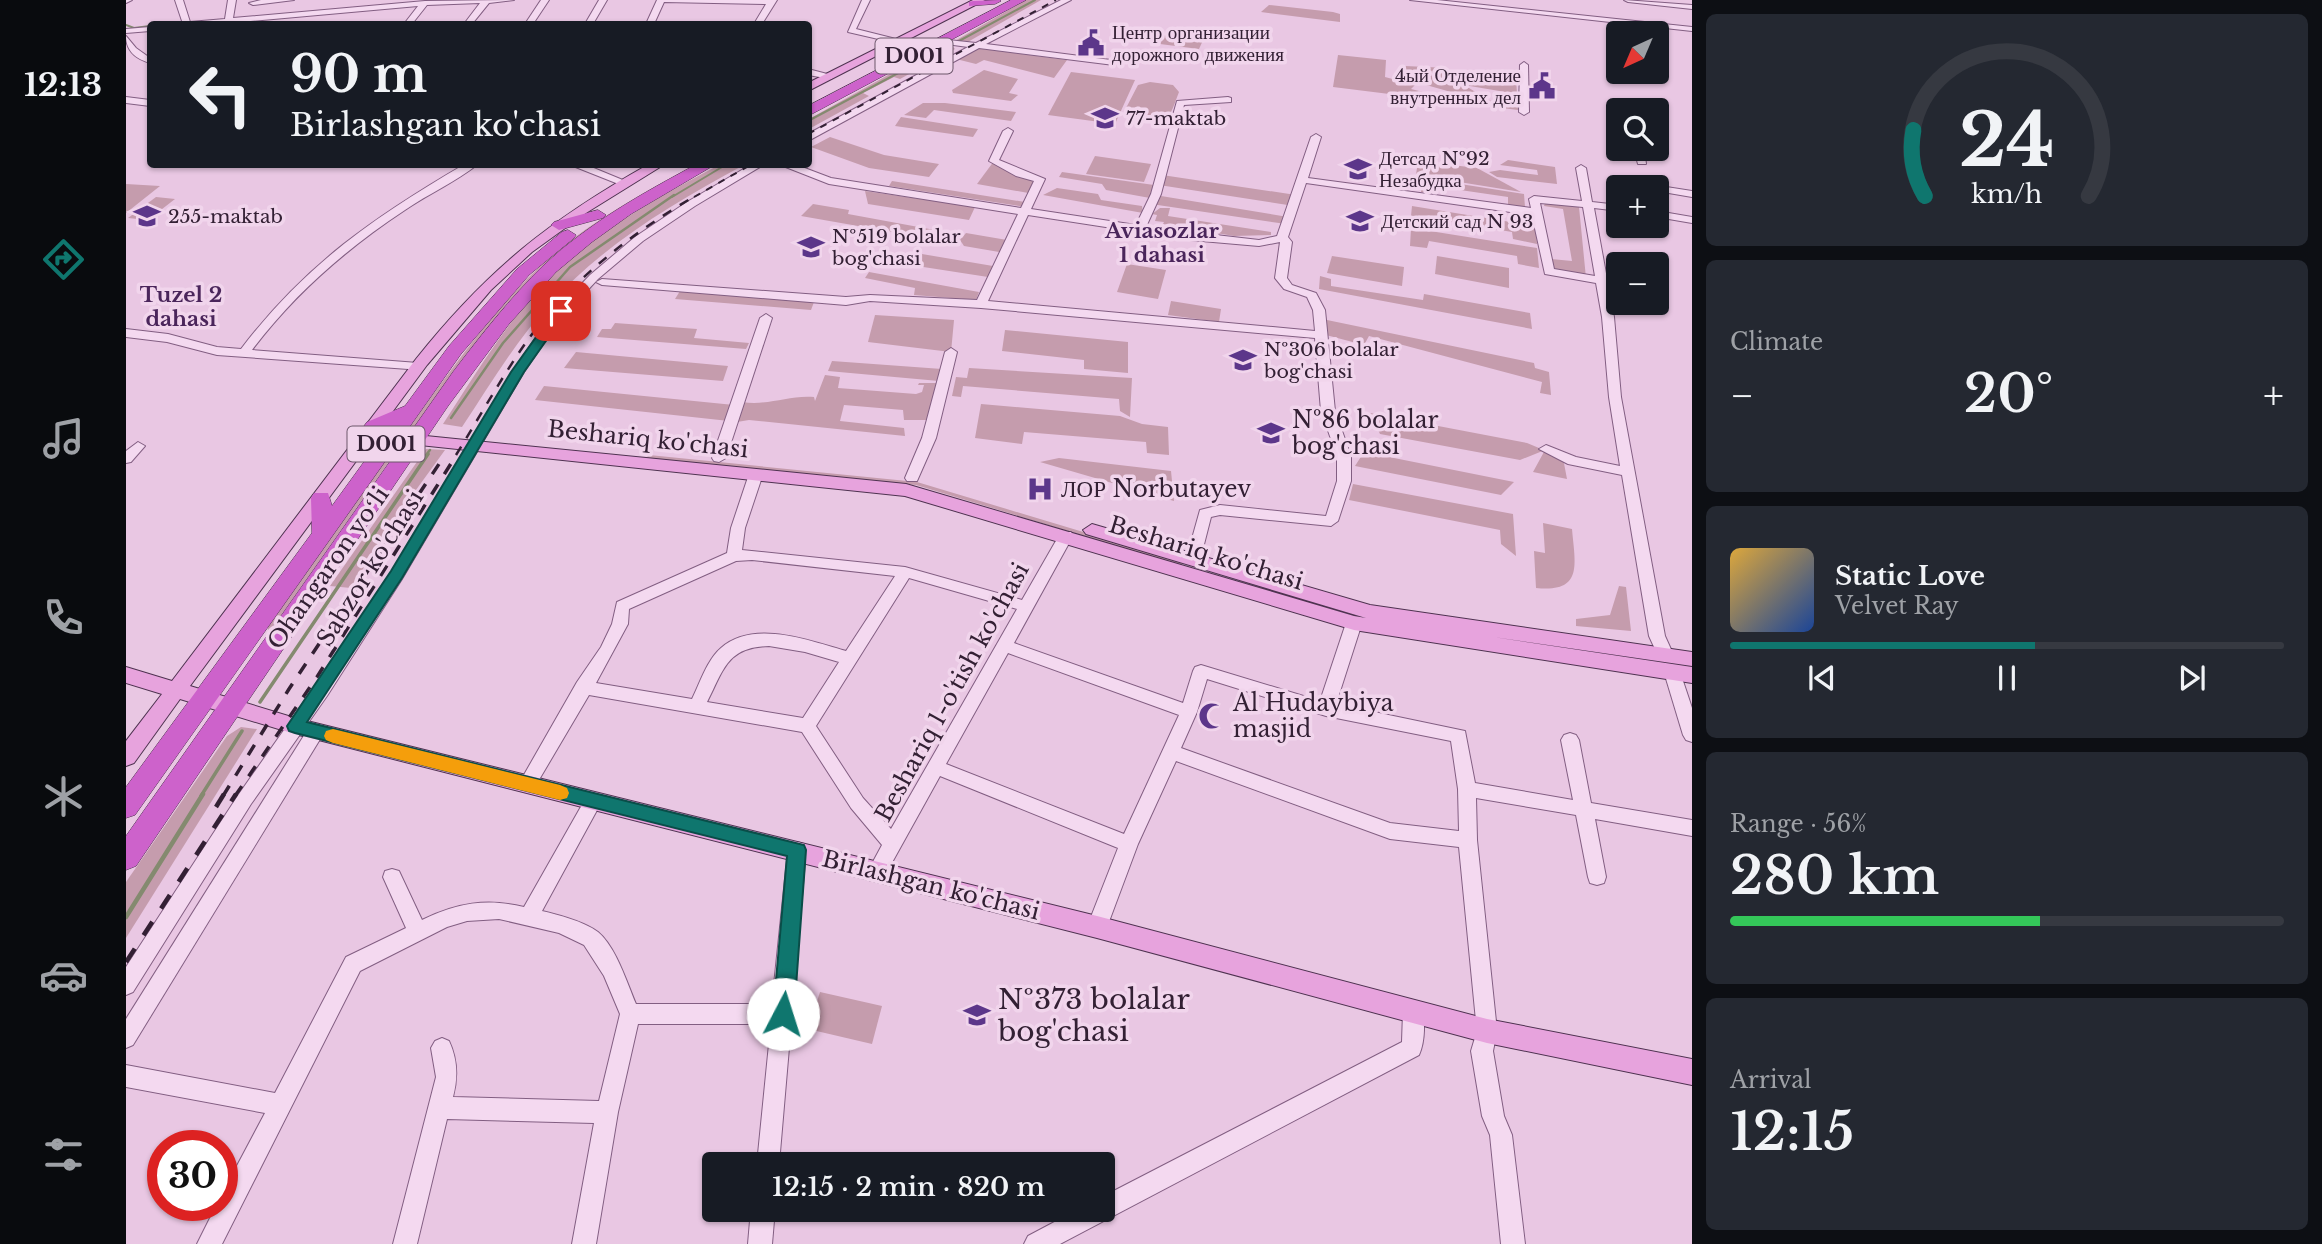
<!DOCTYPE html>
<html lang="en">
<head>
<meta charset="utf-8">
<style>
	:root { --surface:#171b24; --page:#242831; --text:#f1f3f6; --muted:#9ea1a6; --line:#363941; --accent:#0f766e }
	body { margin:0; font-family:"Libre Baskerville",serif; background:var(--page); color:var(--text); height:100vh; display:flex; flex-direction:column; font-size:26px; white-space:nowrap }
	* { box-sizing:border-box; margin:0 }
	p { font-size:23px; color:var(--muted) }
	.icon { flex:none; width:38px; height:38px; fill:none; stroke:currentColor; stroke-width:2; stroke-linecap:round; stroke-linejoin:round }
	.map { position:relative; flex:1; overflow:hidden }
	.sheet { display:flex; flex-direction:column; gap:14px; padding:14px; background:#0d0f14; width:630px }
	.sheet>* { flex:none }
	.hud { position:absolute; left:21px; top:21px; width:665px; height:147px; border-radius:7px; box-shadow:0 2px 5px #0004; background:#171b24; color:var(--text); overflow:hidden }
	.needle { width:46px; rotate:224deg }
	.buttons { position:absolute; left:1480px; top:21px; display:grid; gap:14px }
	.buttons a { display:grid; place-items:center; width:63px; height:63px; border-radius:7px; background:var(--surface); box-shadow:0 2px 5px #0004; font-size:35px }
	.speed { position:absolute; left:21px; top:1130px; display:flex; gap:14px; font-size:35px; font-weight:700; text-align:center }
	.speed>* { display:grid; place-content:center; width:91px; height:91px; border-radius:50%; background:var(--surface); box-shadow:0 2px 5px #0004; line-height:1 }
	.speed .limit { border:10px solid #d22; background:#fff; color:#111 }
	.pin { position:absolute; display:grid; place-items:center; width:60px; height:60px; color:#fff; margin:-30px; border-radius:14px; box-shadow:0 4px 10px #0006 }
	.me { position:absolute; width:77px; margin:-38px; rotate:5deg; stroke-linejoin:round; filter:drop-shadow(0 0 5px #0008) }
	.turn { display:flex; align-items:center; gap:24px; height:147px; padding:0 28px; font-size:32px }
	.turn .icon { width:91px; height:91px; stroke-width:2.5 }
	.turn b { display:block; font-size:49px; line-height:60px }
	.big { font-size:52px; font-weight:600; line-height:1.1 }
	.sheet .tile { flex:1; display:flex; flex-direction:column; justify-content:center; gap:10px; min-width:0; padding:0 24px; border-radius:10px; background:var(--page) }
	.sheet .dial { align-items:center; gap:0 }
	.dial svg { height:182px; overflow:visible; fill:none; stroke:var(--line); stroke-width:7; stroke-linecap:round; text-anchor:middle }
	.dial text { fill:var(--text); stroke:none }
	.song { display:flex; align-items:center; gap:21px }
	.cover { width:84px; height:84px; border-radius:10px; background:linear-gradient(135deg,hsl(40 70% 55%),hsl(220 70% 35%)) }
	.played { height:7px; border-radius:4px; background:linear-gradient(90deg,var(--accent) 55%,var(--line) 55%) }
	.keys { display:flex; justify-content:space-around; direction:ltr }
	.heat { display:flex; justify-content:space-between; align-items:center; font-size:38px; direction:ltr }
	.charge { height:10px; border-radius:5px; background:linear-gradient(90deg,#34c759 56%,var(--line) 0) }
	.trip { position:absolute; left:576px; top:1152px; width:413px; height:70px; border-radius:7px; background:var(--surface); box-shadow:0 2px 5px #0004; font-weight:600; line-height:70px; text-align:center }
	main { display:flex; flex:1; min-height:0 }
	.tab-bar { display:flex; flex-direction:column; width:126px; justify-content:space-around; align-items:center; background:#090b0e; color:var(--muted) }
	.tab-bar .icon { width:49px; height:49px }
	.tab-bar .active { color:var(--accent) }
	.tab-bar b { font-size:32px; color:var(--text) }
	.map>svg:first-child { display:block }
</style>
</head>
<body>
<main>
<nav class="tab-bar">
<b>12:13</b>
<svg class="icon active" aria-label="directions" viewBox="0 0 24 24"><path d="M12 3l9 9-9 9-9-9zM9 14v-3h6M13 9l2 2-2 2"/></svg>
<svg class="icon" aria-label="music" viewBox="0 0 24 24"><path d="M9 18V5l10-2v13"/><circle cx="6" cy="18" r="3"/><circle cx="16" cy="16" r="3"/></svg>
<svg class="icon" aria-label="phone" viewBox="0 0 24 24"><path d="M5 4h4l2 5-3 2q2 4 5 5l2-3 5 2v4C11 20 4 13 5 4z"/></svg>
<svg class="icon" aria-label="climate" viewBox="0 0 24 24"><path d="M12 3v18M4 7l16 10M4 17L20 7"/></svg>
<svg class="icon" aria-label="car" viewBox="0 0 24 24"><path d="M5 17H2v-5l4-1 3-4h7l3 4 3 1v5h-3M9 17h6M6 11h13"/><circle cx="7" cy="17" r="2"/><circle cx="17" cy="17" r="2"/></svg>
<svg class="icon" aria-label="filters" viewBox="0 0 24 24"><path d="M4 7h16M4 17h16"/><circle cx="9" cy="7" r="2"/><circle cx="15" cy="17" r="2"/></svg>
</nav>
<div class="map">
<svg width="1566" height="1244" viewBox="0 0 1566 1244">
	<rect width="100%" height="100%" fill="#e9c7e3"/>
	<!-- green -->
	<g fill="#c59cad">
		<polygon points="900,0 915,0 840,43 827,42"/>
		<polygon points="1143,5 1207,12 1214,14 1214,22 1135,12"/>
		<polygon points="1039,34 1078,38 1073,49 1034,44"/>
		<polygon points="816,45 826,46 829,49 774,79 768,77 737,93 743,96 683,129 683,119"/>
		<polygon points="850,48 941,60 928,78 858,60 850,64 830,59"/>
		<polygon points="1212,55 1260,60 1259,77 1289,85 1285,89 1325,99 1332,94 1279,79 1279,66 1322,68 1320,84 1343,88 1351,93 1348,97 1388,106 1394,103 1392,110 1207,87"/>
		<polygon points="858,70 892,79 883,93 892,95 885,101 827,93 826,90"/>
		<polygon points="945,72 1009,80 989,124 922,115"/>
		<polygon points="1338,72 1390,78 1391,94 1338,85"/>
		<path d="M1024,82l23,3 6,7c-3,7 -5,15 -9,22 -9,13 -33,7 -43,0l-2,-4 13,-25z"/>
		<polygon points="797,103 819,103 890,112 885,121 808,110 800,118 778,115"/>
		<polygon points="775,117 852,129 847,137 769,126"/>
		<polygon points="704,137 758,155 813,164 803,177 743,168 685,147"/>
		<polygon points="969,156 1025,164 1018,182 960,174"/>
		<polygon points="1382,160 1429,167 1431,184 1371,177 1363,172 1374,170 1412,175 1411,170 1374,165"/>
		<polygon points="868,161 914,179 908,194 851,184"/>
		<polygon points="1292,161 1351,168 1395,192 1290,175"/>
		<path d="M569,165h5l-178,123 -16,17 -108,144 -130,185v-11c51,-71 101,-142 153,-212 39,-53 77,-107 126,-151 44,-39 97,-68 148,-95z"/>
		<path d="M593,165h25c-72,39 -140,79 -195,140 -34,37 -59,80 -87,122l-19,-3c35,-54 71,-115 119,-158 47,-42 102,-72 157,-101z"/>
		<polygon points="936,172 1028,185 1024,198 980,190 976,184 933,177"/>
		<polygon points="1036,175 1170,195 1168,206 1033,185"/>
		<polygon points="1296,178 1398,194 1399,207 1382,205 1382,197 1300,185 1299,192 1295,192"/>
		<polygon points="766,181 899,202 900,207 763,186"/>
		<polygon points="0,184 34,186 0,213"/>
		<polygon points="931,188 972,194 975,200 1016,206 1017,213 917,195"/>
		<polygon points="739,191 849,207 843,220 742,204"/>
		<polygon points="1029,195 1162,217 1160,224 1025,204"/>
		<polygon points="30,197 49,199 22,220 2,218"/>
		<polygon points="1419,203 1453,207 1460,278 1423,272 1425,259 1446,261 1437,209 1418,206"/>
		<polygon points="687,204 723,210 722,214 825,233 829,243 675,216"/>
		<polygon points="1286,206 1410,226 1411,244 1387,239 1386,232 1302,218 1301,225 1284,226"/>
		<polygon points="1034,208 1044,208 1042,216 1145,232 1145,235 1108,236 1037,224 1038,222 1029,221 1031,215 1026,214"/>
		<polygon points="1285,228 1411,248 1413,268 1392,264 1391,256 1303,241 1301,248 1284,246"/>
		<polygon points="840,233 881,240 879,253 838,246 834,240"/>
		<polygon points="784,252 867,266 862,277 778,264"/>
		<polygon points="1206,256 1278,267 1276,286 1201,273"/>
		<polygon points="1311,256 1383,268 1383,288 1309,274"/>
		<polygon points="1001,264 1040,270 1032,299 991,292"/>
		<polygon points="743,272 853,292 850,300 788,295 789,288 739,278"/>
		<polygon points="1194,276 1205,279 1205,286 1297,300 1298,294 1404,313 1406,329 1193,289"/>
		<polygon points="554,291 688,302 685,310 549,299"/>
		<polygon points="1045,301 1095,309 1093,322 1042,315"/>
		<polygon points="749,315 828,320 825,352 742,342"/>
		<polygon points="1201,320 1408,363 1409,368 1423,372 1425,395 1414,393 1416,382 1243,336 1238,345 1200,335"/>
		<polygon points="489,323 571,329 568,338 623,343 620,349 471,337 476,329 485,329"/>
		<polygon points="879,330 1002,342 1002,373 958,369 958,360 876,351"/>
		<polygon points="450,352 602,366 597,381 438,368"/>
		<polygon points="706,361 816,369 813,381 702,371"/>
		<polygon points="843,368 1006,378 1004,417 994,411 993,399 837,386 835,397 826,396 830,377 841,378"/>
		<path d="M699,375l15,2 -2,11 78,6 6,-2 2,-7h-6l1,-2h24l-9,37h-30l-1,-10 -59,-5 -4,16 64,7 1,8 -156,-16 -18,3 11,-21c27,4 46,-7 72,-5l1,4z"/>
		<polygon points="418,386 608,405 603,421 409,400"/>
		<polygon points="855,404 994,416 1016,424 1042,427 1043,455 1021,453 1020,442 898,432 896,444 849,438"/>
		<polygon points="1244,413 1401,443 1437,458 1441,479 1407,472 1419,450 1394,460 1254,434"/>
		<polygon points="300,449 319,450 266,523 225,588 204,586"/>
		<polygon points="1238,452 1388,482 1375,495 1229,466"/>
		<polygon points="523,455 791,482 1057,562 1055,565 790,485 520,458"/>
		<polygon points="933,458 1045,471 1048,501 914,462"/>
		<polygon points="1227,484 1387,514 1390,556 1375,544 1374,530 1223,500"/>
		<path d="M1417,523l29,6c3,35 12,64 -36,59l-2,-37 11,2z"/>
		<polygon points="1493,586 1500,587 1505,631 1450,626 1450,619 1484,615"/>
		<polygon points="115,727 131,729 0,938 0,882 101,736"/>
		<polygon points="694,992 756,1006 746,1044 682,1029"/>
	</g>
	<g fill="none" stroke-linecap="round" stroke-linejoin="round">
		<!-- stream-far3 -->
		<g stroke="#848a6f" stroke-width="2">
			<polyline points="44,24 52,24"/>
			<polyline points="0,25 8,28 24,26"/>
			<polyline points="833,41 909,0"/>
			<polyline points="682,121 823,46"/>
			<polyline points="546,197 601,164"/>
		</g>
		<!-- stream-far2 -->
		<g stroke="#848a6f" stroke-width="2.5">
			<polyline points="325,418 377,343 444,267 548,195"/>
			<polyline points="300,455 304,450"/>
		</g>
		<!-- stream-far1 -->
		<g stroke="#848a6f" stroke-width="3.5">
			<polyline points="134,702 302,454"/>
			<polyline points="75,796 116,731"/>
		</g>
		<!-- stream -->
		<polyline stroke="#848a6f" stroke-width="4.5" points="0,917 77,794"/>
		<!-- minor casing -->
		<g stroke="#825e82" stroke-width="2">
			<g id="minor">
				<polygon points="0,0 6,0 0,3"/>
				<polygon points="49,0 57,0 64,22 99,19 102,0 110,0 107,18 299,1 388,0 363,3 346,24 338,24 354,3 301,5 286,24 278,24 292,6 103,23 57,24"/>
				<polygon points="135,0 168,0 127,5 123,3"/>
				<polygon points="415,0 423,0 407,24 399,24"/>
				<polygon points="473,0 481,0 467,24 459,24"/>
				<polygon points="531,0 651,0 636,24 628,24 640,4 538,2 528,24 520,24"/>
				<polygon points="736,0 744,0 730,29 774,40 774,44 722,32"/>
				<polygon points="935,0 945,0 860,44 985,60 988,61 988,65 853,48 682,141 682,134 842,47 813,43 813,39 850,43"/>
				<polygon points="1284,0 1311,0 1566,27 1566,31"/>
				<polygon points="1498,0 1566,5 1566,9 1502,2"/>
				<polygon points="24,27 24,31 0,33 0,29"/>
				<path d="M0,36l10,12 14,10v5c-14,-4 -24,-12 -24,-27z"/>
				<polygon points="1398,62 1402,65 1403,112 1398,115 1393,112 1394,65"/>
				<polygon points="682,69 709,76 705,79 682,75"/>
				<polygon points="0,97 24,100 24,106 0,103"/>
				<path d="M1102,97l3,1v4l-47,3 -23,89 -15,33 113,13 18,-4 34,-99 5,-3 5,3 -13,41 223,30 -2,-9 5,-3 48,5 -6,-33 5,-3 5,3 6,34 27,3v6l-25,-3 20,109 7,80 44,239 9,20 -2,4h-12l-11,-24 -27,-161 -54,-11 -29,-15 7,-4 30,12 44,9 -11,-69 -7,-80 -6,-34 -51,-9 -13,-59 -226,-32 -18,54 4,5 -5,36 5,7 24,8 9,17 10,101 16,45v25l-13,40 -7,5 -111,-11 -9,2 -11,43 -7,5 -7,-5 14,-50 20,-5 106,11 11,-35v-25l-16,-45 -6,-73 -334,-30 -111,-7 -24,4 -244,-20 -6,-3 6,-3 244,18 24,-2 107,5 41,-86 -189,-30 -51,-20h16l37,14 190,30 13,-27 -18,-5 -27,-15 14,-30 5,-3 5,3 -14,29 46,19 -14,30 105,16 15,-31 26,-93zM1414,203l43,4 12,69 -41,-7zM902,215l162,25 69,6 21,-4 -5,36 9,11 23,8 6,13 2,21 -327,-30z"/>
				<polygon points="1508,149 1518,149 1520,164 1512,164"/>
				<path d="M339,164h13c-22,18 -50,30 -73,46 -59,39 -110,83 -153,140l166,13 4,1v6l-205,-15 -50,-13 -41,-5v-8l42,5 49,13 24,2c64,-84 133,-132 224,-185z"/>
				<polygon points="442,164 458,164 504,183 495,185"/>
				<polygon points="626,164 639,164 569,206 517,241 472,279 432,322 398,372 276,579 201,696 125,804 7,992 0,995 0,967 113,794 189,686 266,571 386,372 424,317 464,275 509,237 561,202"/>
				<polygon points="1534,186 1566,191 1566,197 1531,191 1530,187"/>
				<polygon points="1531,211 1566,217 1566,223 1531,217"/>
				<polygon points="640,314 646,318 600,458 593,462 588,461 586,458 634,318"/>
				<polygon points="825,348 831,352 810,438 791,481 781,481 779,478 796,438 819,352"/>
				<polygon points="12,442 19,446 5,462 0,463 0,451"/>
				<path d="M630,470l7,4 -18,54 -3,22 163,17 117,33 39,-68h10l2,4 -59,107 169,60 10,-32 2,-4 6,-2 119,36 26,-78 8,-6 8,6 -26,81 129,27 10,52 98,17 -12,-60 3,-5 6,-2 6,2 3,5 12,63 101,17v16l-97,-17 11,58 -2,6 -7,2 -7,-2 -2,-6 -12,-62 -100,-17 1,42 20,191 -4,20 11,65 8,19 13,109h-24l-11,-109 -8,-19 -11,-65 6,-20 -18,-184 -69,-8 -214,-78 -38,83 -31,83 -3,6 -7,3 -7,-3 -3,-6 31,-79 -178,-72 -56,101 -7,2 -7,-2 -2,-6 14,-26 -31,-37 -49,-76 -213,-37 -56,95 -6,2 -6,-2 -3,-5 3,-5 56,-98 24,-35 11,-23 5,-22 110,-49 4,-25 18,-54zM626,560l143,16 -49,75c-36,-10 -92,-32 -125,-3 -14,12 -21,35 -29,51l-96,-16 32,-59 1,-15 107,-48zM783,578l108,31 -126,220 -28,-31 -47,-72zM643,646l36,6 34,10 -36,56 -96,-16c17,-33 20,-55 62,-56zM882,653l171,62 -55,119 -178,-70zM1081,679l119,37 125,25 7,48 1,42 -69,-8 -209,-75 16,-36z"/>
				<polygon points="1546,666 1552,668 1554,672 1566,708 1566,742 1560,740 1557,735 1538,672 1540,668"/>
				<polygon points="190,724 196,726 199,731 196,736 7,1045 0,1048 0,1019 184,726"/>
				<path d="M467,793l6,3 3,5 -60,110c17,4 41,10 56,21 18,15 29,51 38,72h136l16,-154 2,-6 7,-2 7,2 2,6 -27,314h-22l14,-140h-133l-20,88 -22,132h-24l22,-121 -147,-4 -30,125h-24l43,-167 -5,-29 4,-7 7,-3 7,3c9,19 9,37 4,56l146,4 21,-87 -16,-38 -20,-31 -25,-12 -60,-14 -32,2 -20,6 -87,44 -138,273h-25l19,-38h6v-12l43,-81 -139,-26v-22l149,28 71,-136 60,-29 -23,-51 2,-6 7,-2 7,2 23,49c34,-17 65,-22 102,-13l63,-111z"/>
				<path d="M1287,1002l7,3c6,13 5,37 -1,50l-359,189h-36l4,-8 51,-27h23v-12l300,-155 1,-30 3,-7z"/>
				<polygon points="625,1209 649,1209 646,1244 622,1244"/>
			</g>
		</g>
		<!-- major casing -->
		<g stroke="#4e3250" stroke-width="2">
			<g id="major">
				<polygon points="847,0 859,0 682,91 682,83"/>
				<path d="M523,164h16l-79,49 -54,39 -41,38 -64,75 -237,321 105,32 802,198 390,103 205,40v26l-205,-42 -390,-105 -802,-204 -115,-35 -46,64 -8,3v-25l36,-47 -36,-11v-16l46,14 244,-322c72,-90 134,-139 233,-195z"/>
				<polygon points="290,435 780,484 1228,616 1240,618 960,534 957,530 966,524 1244,605 1566,652 1566,666 1367,637 1566,667 1566,683 1228,630 779,496 284,444 282,440"/>
			</g>
		</g>
		<!-- highway casing -->
		<g stroke="#4e3250" stroke-width="1">
			<g id="highway">
				<polygon points="885,0 900,0 682,116 682,106"/>
				<polygon points="847,1 874,0 875,1 869,4 843,6 843,2"/>
				<polygon points="770,39 776,43 766,60 762,61 758,60 756,57 766,40"/>
				<path d="M571,164h19l-85,50 -39,28 -36,30 -47,52 -61,82 -312,460 -10,4v-34l327,-464c28,-37 57,-74 91,-107 45,-42 99,-72 153,-101z"/>
				<polygon points="472,210 480,215 477,218 433,230 425,225 428,222"/>
				<polygon points="442,230 450,235 448,238 403,275 335,354 9,815 0,818 0,787 186,533 185,498 188,493 202,493 206,506 264,426 248,432 238,426 241,422 279,406 323,346 391,269 436,232"/>
			</g>
		</g>
		<!-- minor -->
		<use href="#minor" fill="#f4d9f0" fill-rule="evenodd"/>
		<!-- major -->
		<use href="#major" fill="#e7a3dd" fill-rule="evenodd"/>
		<!-- highway -->
		<use href="#highway" fill="#cd62cb" fill-rule="evenodd"/>
		<!-- rail-far3 -->
		<g stroke="#332034" stroke-width="2" stroke-dasharray="7 7" stroke-linecap="butt">
			<polyline points="682,134 930,0"/>
			<polyline points="568,197 626,164"/>
		</g>
		<!-- rail-far2 -->
		<path stroke="#332034" stroke-width="2.5" stroke-dasharray="10 10" stroke-linecap="butt" d="M330,455c23,-37 45,-77 71,-114 43,-60 107,-110 170,-146"/>
		<!-- rail-far1 -->
		<g stroke="#332034" stroke-width="3.5" stroke-dasharray="12 12" stroke-linecap="butt">
			<polyline points="97,796 163,689 313,464"/>
			<polyline points="109,796 191,677 331,454"/>
		</g>
		<!-- rail -->
		<g stroke="#332034" stroke-width="4.5" stroke-dasharray="16 16" stroke-linecap="butt">
			<polyline points="90,807 98,794"/>
			<polyline points="0,962 110,794"/>
		</g>
	</g>
	<!-- route -->
	<polygon fill="#0f766e" stroke="#0a4d48" stroke-width="2" points="431,308 441,311 398,372 276,578 181,722 678,845 680,850 668,1014 665,1021 657,1024 650,1021 647,1014 661,856 169,733 163,731 161,726 265,571 385,372"/>
	<!-- slow -->
	<polygon fill="#f59e0b" points="207,729 434,785 441,788 443,793 441,798 434,800 207,743 200,740 198,736 200,731"/>
	<!-- icons -->
	<defs>
		<g id="civic-bare" transform="scale(2.1)"><path d="M-.6-6.5H3V-4.5H.6V-3L4-1V1h2V6H-6V1h2V-1L-.6-3ZM-1.2 2.5V6h2.4V2.5Z" fill="#5c368a" stroke="#f1d5ec" stroke-width="2.5" paint-order="stroke"/></g>
		<g id="school-bare" transform="scale(2.1)"><path d="M0-5L7-2L0 1L-7-2ZM-4 1L0 2.5L4 1V4Q0 6-4 4Z" fill="#5c368a" stroke="#f1d5ec" stroke-width="2.5" paint-order="stroke"/></g>
		<g id="hospital-bare" transform="scale(2.1)"><path d="M-5-5h3v3.5h4V-5h3V5h-3V1.5h-4V5h-3Z" fill="#5c368a" stroke="#f1d5ec" stroke-width="2.5" paint-order="stroke"/></g>
		<g id="mosque-bare" transform="scale(2.1)"><path d="M3.5-4.9A6 6 0 1 0 3.5 4.9A5 5 0 1 1 3.5-4.9Z" fill="#5c368a" stroke="#f1d5ec" stroke-width="2.5" paint-order="stroke"/></g>
	</defs>
	<g fill-rule="evenodd">
		<use href="#civic-bare" x="965" y="43"/>
		<use href="#civic-bare" x="1416" y="86"/>
		<use href="#school-bare" x="979" y="118"/>
		<use href="#school-bare" x="1232" y="169"/>
		<use href="#school-bare" x="21" y="216"/>
		<use href="#school-bare" x="1234" y="221"/>
		<use href="#school-bare" x="685" y="247"/>
		<use href="#school-bare" x="1117" y="360"/>
		<use href="#school-bare" x="1145" y="433"/>
		<use href="#hospital-bare" x="914" y="489"/>
		<use href="#mosque-bare" x="1086" y="716"/>
		<use href="#school-bare" x="851" y="1015"/>
	</g>
	<g text-anchor="middle" dominant-baseline="central" stroke-width="7" stroke-linejoin="round" paint-order="stroke">
		<!-- far-poi labels -->
		<g font-size="19" fill="#332034" stroke="#f1d5ec" text-anchor="start">
			<text x="986" y="32">Центр организации<tspan x="986" dy="22">дорожного движения</tspan></text>
			<text x="1395" y="75" text-anchor="end">4ый Отделение<tspan x="1395" dy="22">внутренных дел</tspan></text>
			<text x="1000" y="118">77-maktab</text>
			<text x="1253" y="158">Детсад №92<tspan x="1253" dy="22">Незабудка</tspan></text>
			<text x="42" y="216">255-maktab</text>
			<text x="1255" y="221">Детский сад N 93</text>
			<text x="706" y="236">№519 bolalar<tspan x="706" dy="22">bog'chasi</tspan></text>
			<text x="1138" y="349">№306 bolalar<tspan x="1138" dy="22">bog'chasi</tspan></text>
		</g>
		<!-- shield labels -->
		<g fill="#f1d5ec" stroke="#6c566b" stroke-width="2">
			<rect x="749.5" y="38.5" width="77" height="35" rx="5"/>
			<rect x="221.5" y="426.5" width="77" height="35" rx="5"/>
		</g>
		<g font-size="21" font-weight="bold" fill="#332034">
			<text x="788" y="56">D001</text>
			<text x="260" y="444">D001</text>
		</g>
		<!-- far-neighbourhood labels -->
		<g font-size="21" font-weight="bold" fill="#4a255b" stroke="#f1d5ec">
			<text x="1036" y="231">Aviasozlar<tspan x="1036" dy="24">1 dahasi</tspan></text>
			<text x="55" y="295">Tuzel 2<tspan x="55" dy="24">dahasi</tspan></text>
		</g>
		<!-- poi labels -->
		<g font-size="23" fill="#332034" stroke="#f1d5ec" text-anchor="start">
			<text x="1166" y="420">№86 bolalar<tspan x="1166" dy="26">bog'chasi</tspan></text>
			<text x="935" y="489">ЛОР Norbutayev</text>
			<text x="1107" y="703">Al Hudaybiya<tspan x="1107" dy="26">masjid</tspan></text>
		</g>
		<!-- street labels -->
		<g font-size="23" fill="#332034" stroke="#f1d5ec">
			<text transform="translate(522 439) rotate(6)">Beshariq ko'chasi</text>
			<text transform="translate(1080 553) rotate(17)">Beshariq ko'chasi</text>
			<text transform="translate(202 568) rotate(-55)">Ohangaron yoʻli</text>
			<text transform="translate(244 568) rotate(-58)">Sabzor ko'chasi</text>
			<text transform="translate(826 692) rotate(-61)">Beshariq 1-o'tish ko'chasi</text>
			<text transform="translate(805 885) rotate(14)">Birlashgan ko'chasi</text>
		</g>
		<!-- near-poi labels -->
		<g font-size="28" fill="#332034" stroke="#f1d5ec" text-anchor="start">
			<text x="872" y="999">№373 bolalar<tspan x="872" dy="32">bog'chasi</tspan></text>
		</g>
	</g>
</svg>
<div class="buttons">
<a><svg class="needle" viewBox="-14 -14 28 28"><path d="M0-13l5 13h-10z" fill="#e53935"/><path d="M0 13l5-13h-10z" fill="#9ea1a6"/></svg></a>
<a><svg class="icon" aria-label="search" viewBox="0 0 24 24"><circle cx="10" cy="10" r="6"/><path d="M15 15l6 6"/></svg></a>
<a>+</a>
<a>−</a>
</div>
<div class="speed"><div class="limit">30</div></div>
<div class="pin" style="left:435px;top:311px;background:#d93025"><svg class="icon" aria-label="arrive" viewBox="0 0 24 24"><path d="M6 21V4h12l-3 4 3 4H6"/></svg></div>
<svg class="me" style="left:657px;top:1014px" viewBox="-20 -20 40 40"><circle r="19" fill="#fff"/><path d="M0-13L10 11 0 6-10 11z" fill="#0f766e"/></svg>
<div class="trip">12:15 · 2 min · 820 m</div>
<div class="hud">
<div class="turn"><svg class="icon" aria-label="left" viewBox="0 0 24 24"><path d="M17 20v-9H6M10 6l-5 5 5 5"/></svg><div><b>90 m</b>Birlashgan ko'chasi</div></div>
</div>
</div>
<section class="sheet">
<div class="tile dial"><svg viewBox="0 0 100 80">
<path d="M14 69A42 42 0 1 1 86 69"/>
<path d="M14 69A42 42 0 0 1 9 40" stroke="#0f766e"/>
<text x="50" y="56" font-size="32" font-weight="700">24</text>
<text x="50" y="72" font-size="11">km/h</text>
</svg></div>
<div class="tile"><p>Climate</p>
<div class="heat"><a>−</a><b class="big">20°</b><a>+</a></div>
</div>
<div class="tile">
<div class="song"><i class="cover"></i><div><b>Static Love</b><p>Velvet Ray</p></div></div>
<div class="played"></div>
<div class="keys"><svg class="icon" aria-label="previous" viewBox="0 0 24 24"><path d="M18 5L8 12l10 7zM5 5v14"/></svg><svg class="icon" aria-label="pause" viewBox="0 0 24 24"><path d="M8 5v14M16 5v14"/></svg><svg class="icon" aria-label="next" viewBox="0 0 24 24"><path d="M6 5l10 7-10 7zM19 5v14"/></svg></div>
</div>
<div class="tile"><p>Range · 56%</p><b class="big">280 km</b><div class="charge"></div></div>
<div class="tile"><p>Arrival</p><b class="big">12:15</b></div>
</section>
</main>
</body>
</html>
